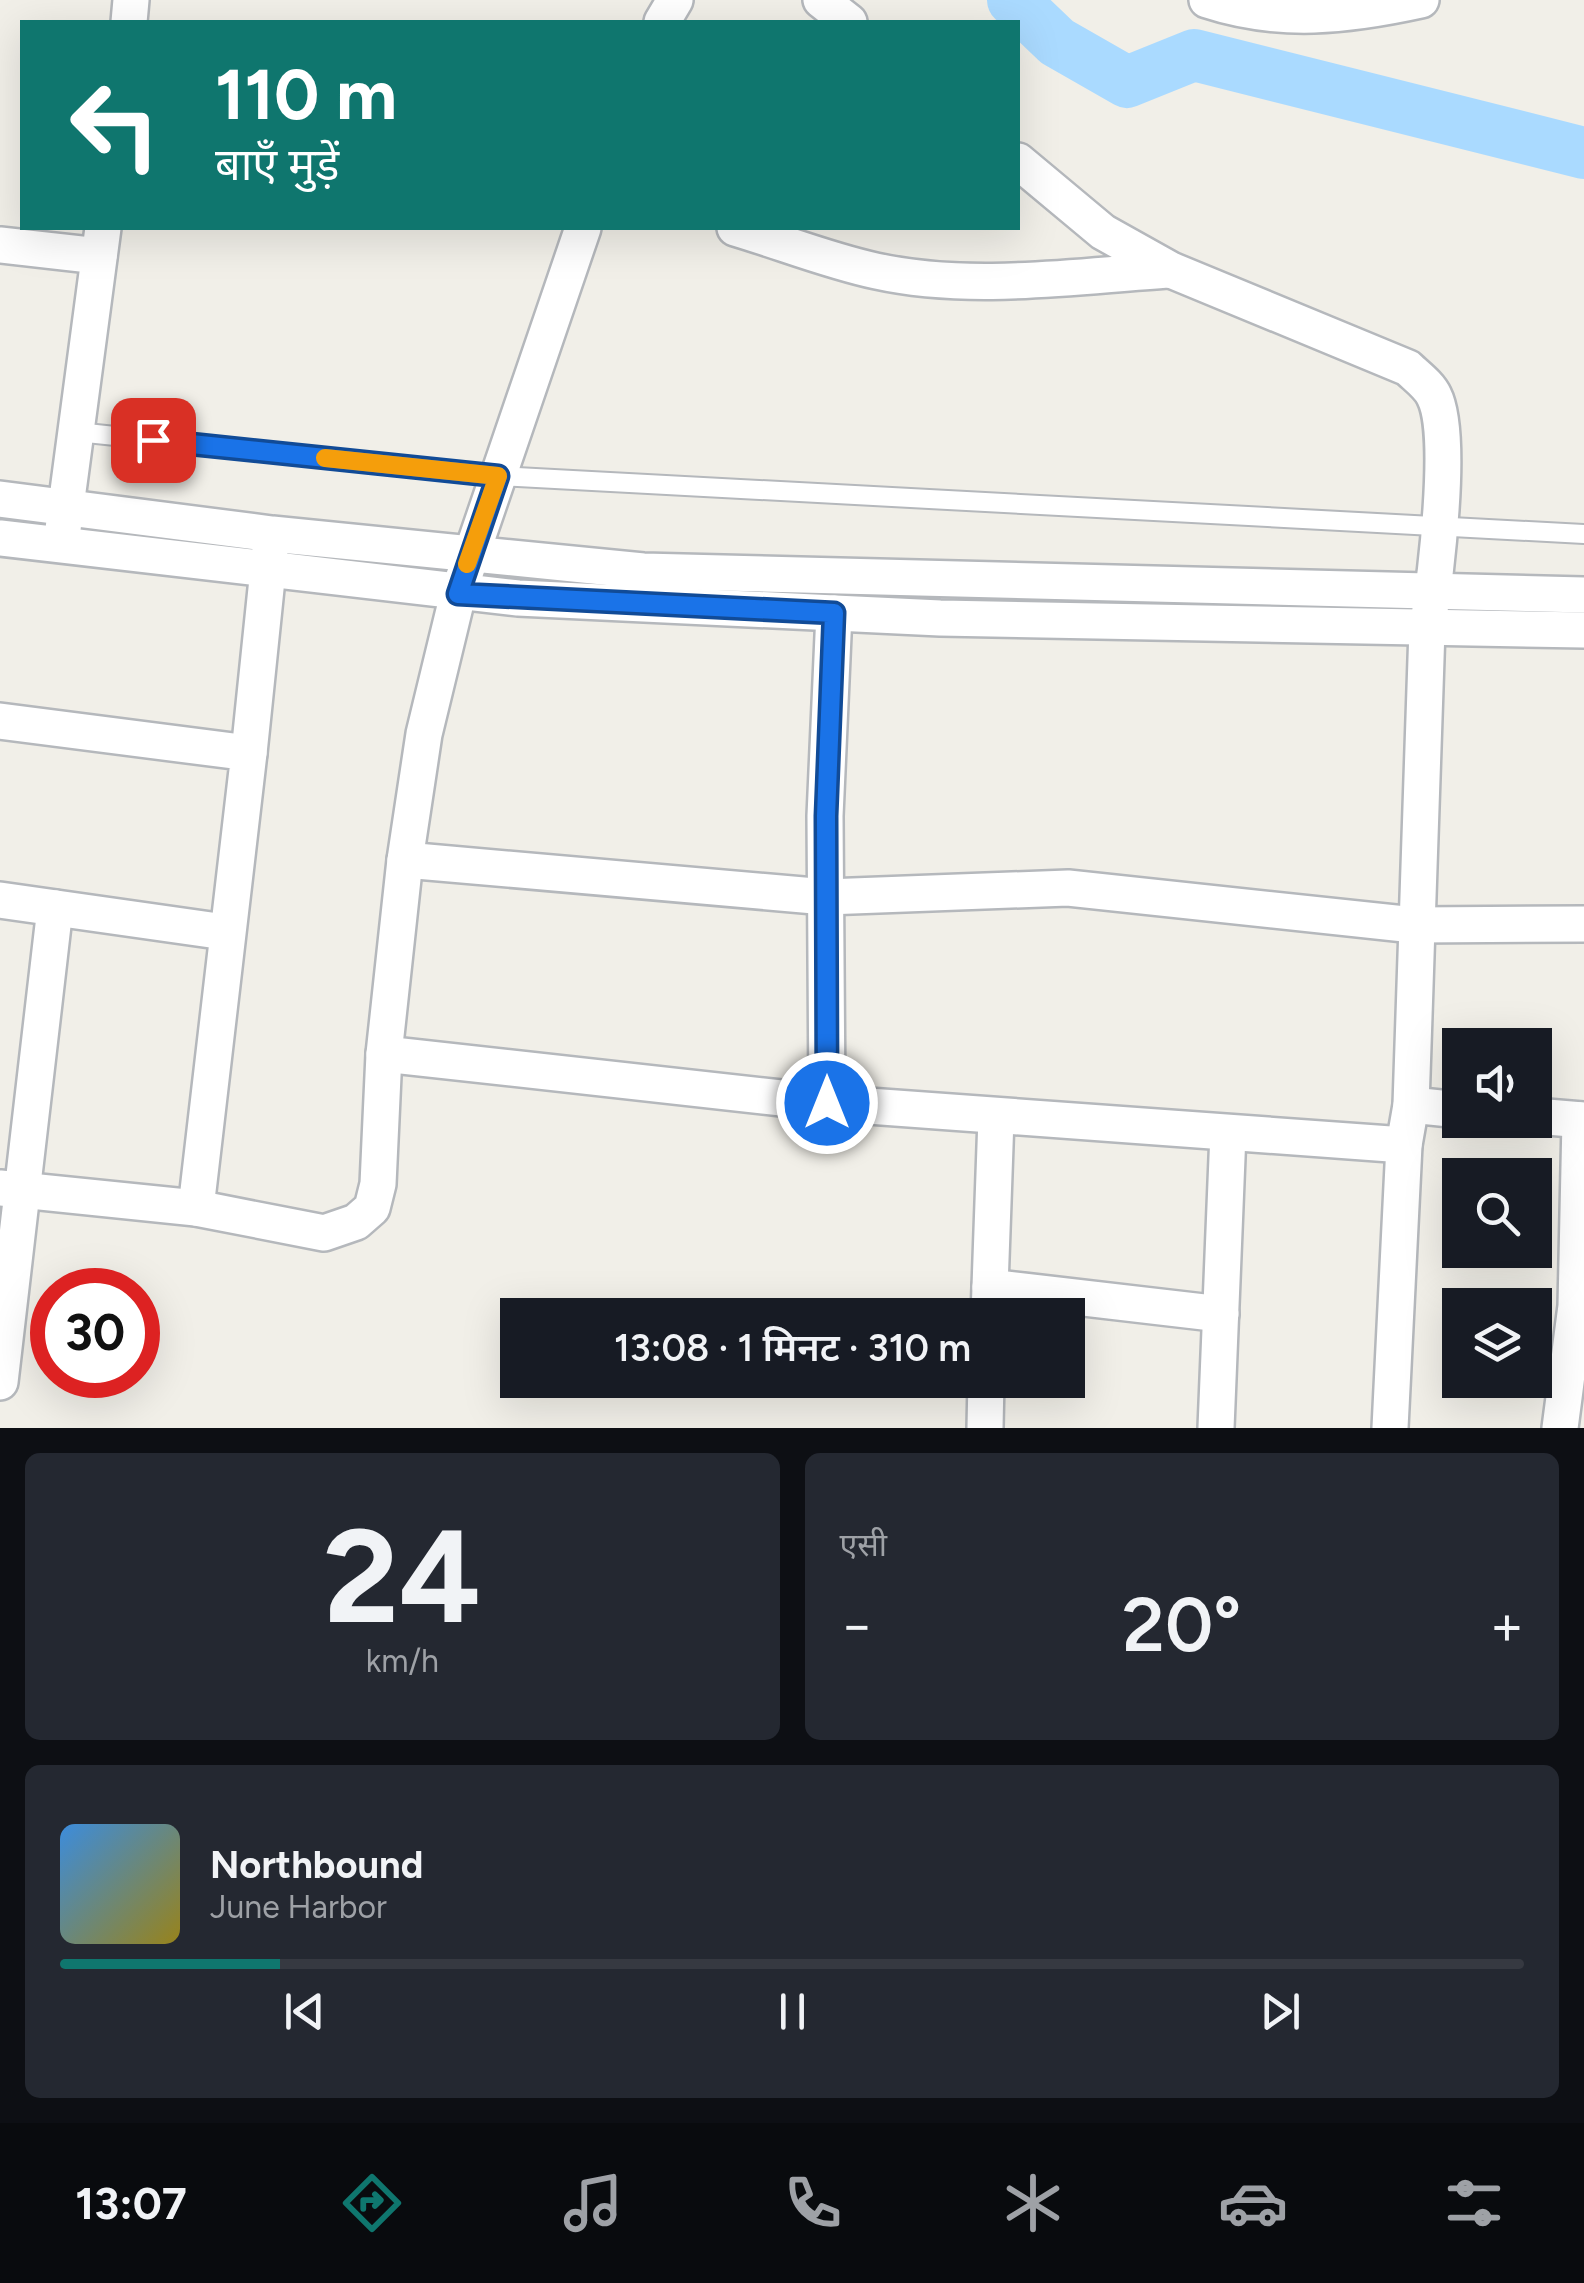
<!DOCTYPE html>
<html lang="hi">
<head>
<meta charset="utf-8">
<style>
	:root { --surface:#171b24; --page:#242831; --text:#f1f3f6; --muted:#9ea1a6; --line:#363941; --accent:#0f766e }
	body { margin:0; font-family:Figtree,"Noto Sans Devanagari",sans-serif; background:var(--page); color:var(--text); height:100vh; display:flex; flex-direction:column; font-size:38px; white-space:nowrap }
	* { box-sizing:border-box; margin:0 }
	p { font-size:32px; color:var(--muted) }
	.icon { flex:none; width:55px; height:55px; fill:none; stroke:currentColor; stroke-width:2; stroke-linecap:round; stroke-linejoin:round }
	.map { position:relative; height:1428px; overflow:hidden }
	.sheet { display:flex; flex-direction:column; gap:25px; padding:25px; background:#0d0f14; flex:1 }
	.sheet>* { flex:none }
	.guide { position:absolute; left:20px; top:20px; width:1000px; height:210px; border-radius:0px; box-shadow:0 10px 40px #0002; background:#0f766e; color:#fff; overflow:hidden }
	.fabs { position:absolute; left:1442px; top:1028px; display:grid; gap:20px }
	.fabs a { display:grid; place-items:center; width:110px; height:110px; border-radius:0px; background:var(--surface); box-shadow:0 10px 40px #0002; font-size:50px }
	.speed { position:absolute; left:30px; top:1268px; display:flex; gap:20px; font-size:50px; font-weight:700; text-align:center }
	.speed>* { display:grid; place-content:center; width:130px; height:130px; border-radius:50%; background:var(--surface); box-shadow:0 10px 40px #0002; line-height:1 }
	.speed .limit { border:15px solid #d22; background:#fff; color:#111 }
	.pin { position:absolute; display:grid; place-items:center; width:85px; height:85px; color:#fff; margin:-42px; border-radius:20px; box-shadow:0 5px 15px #0006 }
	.me { position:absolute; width:110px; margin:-55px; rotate:0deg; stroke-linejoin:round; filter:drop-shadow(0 0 8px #0008) }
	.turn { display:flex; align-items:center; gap:35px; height:210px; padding:0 30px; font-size:45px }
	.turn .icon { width:130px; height:130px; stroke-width:2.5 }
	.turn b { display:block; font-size:70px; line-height:85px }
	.big { font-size:75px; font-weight:600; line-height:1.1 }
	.sheet .tile { flex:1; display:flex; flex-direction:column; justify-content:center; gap:15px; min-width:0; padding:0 35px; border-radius:15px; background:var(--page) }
	.sheet .dial { align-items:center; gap:0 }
	.dial b { font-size:130px; line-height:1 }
	.song { display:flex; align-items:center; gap:30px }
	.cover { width:120px; height:120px; border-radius:15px; background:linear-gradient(135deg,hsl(210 70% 55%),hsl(50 70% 35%)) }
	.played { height:10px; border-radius:5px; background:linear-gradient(90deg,var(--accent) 15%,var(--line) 15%) }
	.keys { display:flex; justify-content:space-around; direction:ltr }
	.heat { display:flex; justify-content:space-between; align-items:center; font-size:55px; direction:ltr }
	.sheet .tiles { flex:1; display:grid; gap:25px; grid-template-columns:1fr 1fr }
	.tile:last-child { grid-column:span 2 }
	.trip { position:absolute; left:500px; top:1298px; width:585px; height:100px; border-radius:0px; background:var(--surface); box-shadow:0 10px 40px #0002; font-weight:600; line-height:100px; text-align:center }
	.menu { display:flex; height:160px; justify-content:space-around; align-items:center; background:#090b0e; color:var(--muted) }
	.menu .icon { width:70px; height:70px }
	.menu .active { color:var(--accent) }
	.menu b { font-size:45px; color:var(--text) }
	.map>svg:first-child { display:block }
</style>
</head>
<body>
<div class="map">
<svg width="1584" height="1428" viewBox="0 0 1584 1428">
	<rect width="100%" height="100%" fill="#f1efe8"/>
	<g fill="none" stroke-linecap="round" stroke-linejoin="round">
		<!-- river -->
		<polyline stroke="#aadaff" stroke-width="52" points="1013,0 1057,42 1127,82 1194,55 1584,153"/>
		<!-- service casing -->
		<g stroke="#b5b8bc" stroke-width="22">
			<polyline id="service" points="77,432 498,476 1584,534"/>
		</g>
		<!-- minor casing -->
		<g stroke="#b5b8bc" stroke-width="40">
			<g id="minor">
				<polyline points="821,0 849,22"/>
				<path d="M1207,0c73,24 141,16 214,0"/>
				<polyline points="129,22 131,0"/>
				<polyline points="662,22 675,0"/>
				<path d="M1018,161l85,71 68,38 237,98c8,8 21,17 26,28 20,39 1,186 -7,233l-16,476 -7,40 -14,283"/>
				<path d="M735,228c47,14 94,33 141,43 95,21 198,5 294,-1"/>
				<polyline points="0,245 99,256"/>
				<polyline points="0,499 272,534 643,571 1584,595"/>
				<polyline points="63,529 103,228"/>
				<polyline points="0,538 518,598 940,618 1584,630"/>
				<polyline points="0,721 249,753 196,1208"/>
				<polyline points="249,753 270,550"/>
				<polyline points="405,860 826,897 1068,888 1414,925 1584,924"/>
				<polyline points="0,900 225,932"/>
				<polyline points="384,1054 827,1103 1404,1145"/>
				<polyline points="827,1103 825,816 834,613"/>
				<polyline points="1411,1105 1460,1110"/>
				<polyline points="1535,1116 1584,1120"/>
				<polyline points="0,1188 196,1208 324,1233 356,1222 372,1208 378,1184 384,1054 405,860 424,734 458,594 583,228"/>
				<polyline points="990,1287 1221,1314"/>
				<polyline points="989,1315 996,1118"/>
				<polyline points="0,1382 55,908"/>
				<polyline points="985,1428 986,1380"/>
				<polyline points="1216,1428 1228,1133"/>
				<polyline points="1560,1428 1576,1306 1580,1120"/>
			</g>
		</g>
		<!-- service -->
		<use href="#service" stroke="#fff" stroke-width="18"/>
		<!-- minor -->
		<use href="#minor" stroke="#fff" stroke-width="35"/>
	</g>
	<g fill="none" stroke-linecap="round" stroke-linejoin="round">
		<!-- route casing -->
		<g stroke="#114b97" stroke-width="25">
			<polyline id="route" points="153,440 498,476 458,594 834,613 826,816 827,1103"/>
		</g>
		<!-- route -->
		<use href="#route" stroke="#1a73e8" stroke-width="18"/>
		<!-- slow -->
		<polyline stroke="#f59e0b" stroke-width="18" points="325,458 498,476 467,564"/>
	</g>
</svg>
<div class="fabs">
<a><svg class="icon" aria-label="sound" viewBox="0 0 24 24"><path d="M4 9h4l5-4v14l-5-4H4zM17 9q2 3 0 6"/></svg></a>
<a><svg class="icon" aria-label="search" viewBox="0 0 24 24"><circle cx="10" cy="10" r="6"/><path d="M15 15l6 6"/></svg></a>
<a><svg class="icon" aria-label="layers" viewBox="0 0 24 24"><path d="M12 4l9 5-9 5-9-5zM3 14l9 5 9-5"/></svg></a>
</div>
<div class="speed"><div class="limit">30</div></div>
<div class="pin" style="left:153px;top:440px;background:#d93025"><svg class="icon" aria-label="arrive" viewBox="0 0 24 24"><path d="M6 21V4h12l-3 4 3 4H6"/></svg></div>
<svg class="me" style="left:827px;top:1103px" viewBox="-20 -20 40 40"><circle r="17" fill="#1a73e8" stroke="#fff" stroke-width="3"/><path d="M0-11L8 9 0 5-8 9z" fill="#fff"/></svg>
<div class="trip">13:08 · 1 मिनट · 310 m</div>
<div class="guide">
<div class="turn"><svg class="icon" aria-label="left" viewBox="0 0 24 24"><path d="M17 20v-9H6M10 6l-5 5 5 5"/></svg><div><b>110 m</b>बाएँ मुड़ें</div></div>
</div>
</div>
<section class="sheet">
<div class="tiles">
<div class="tile dial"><b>24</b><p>km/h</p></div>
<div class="tile"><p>एसी</p>
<div class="heat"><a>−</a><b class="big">20°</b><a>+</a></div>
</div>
<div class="tile">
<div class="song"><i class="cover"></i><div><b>Northbound</b><p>June Harbor</p></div></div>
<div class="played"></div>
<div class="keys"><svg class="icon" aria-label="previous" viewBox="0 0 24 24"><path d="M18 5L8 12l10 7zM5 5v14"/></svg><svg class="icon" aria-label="pause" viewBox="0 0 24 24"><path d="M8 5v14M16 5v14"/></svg><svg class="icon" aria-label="next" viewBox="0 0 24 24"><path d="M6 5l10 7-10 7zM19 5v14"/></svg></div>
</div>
</div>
</section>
<nav class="menu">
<b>13:07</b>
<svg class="icon active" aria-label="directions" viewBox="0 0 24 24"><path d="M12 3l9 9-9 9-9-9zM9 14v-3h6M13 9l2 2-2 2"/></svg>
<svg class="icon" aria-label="music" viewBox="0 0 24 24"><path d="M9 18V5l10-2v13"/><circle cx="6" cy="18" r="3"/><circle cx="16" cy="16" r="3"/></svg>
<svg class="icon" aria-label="phone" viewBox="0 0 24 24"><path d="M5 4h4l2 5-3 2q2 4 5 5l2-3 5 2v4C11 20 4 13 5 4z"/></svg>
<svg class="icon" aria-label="climate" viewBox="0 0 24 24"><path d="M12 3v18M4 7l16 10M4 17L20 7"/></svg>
<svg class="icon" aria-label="car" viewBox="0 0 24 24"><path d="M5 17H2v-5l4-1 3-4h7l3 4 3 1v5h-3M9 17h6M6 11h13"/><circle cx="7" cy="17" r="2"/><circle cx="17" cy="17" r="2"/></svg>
<svg class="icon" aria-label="filters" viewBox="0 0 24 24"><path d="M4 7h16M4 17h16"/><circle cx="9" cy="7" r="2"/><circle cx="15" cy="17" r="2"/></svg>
</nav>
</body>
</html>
